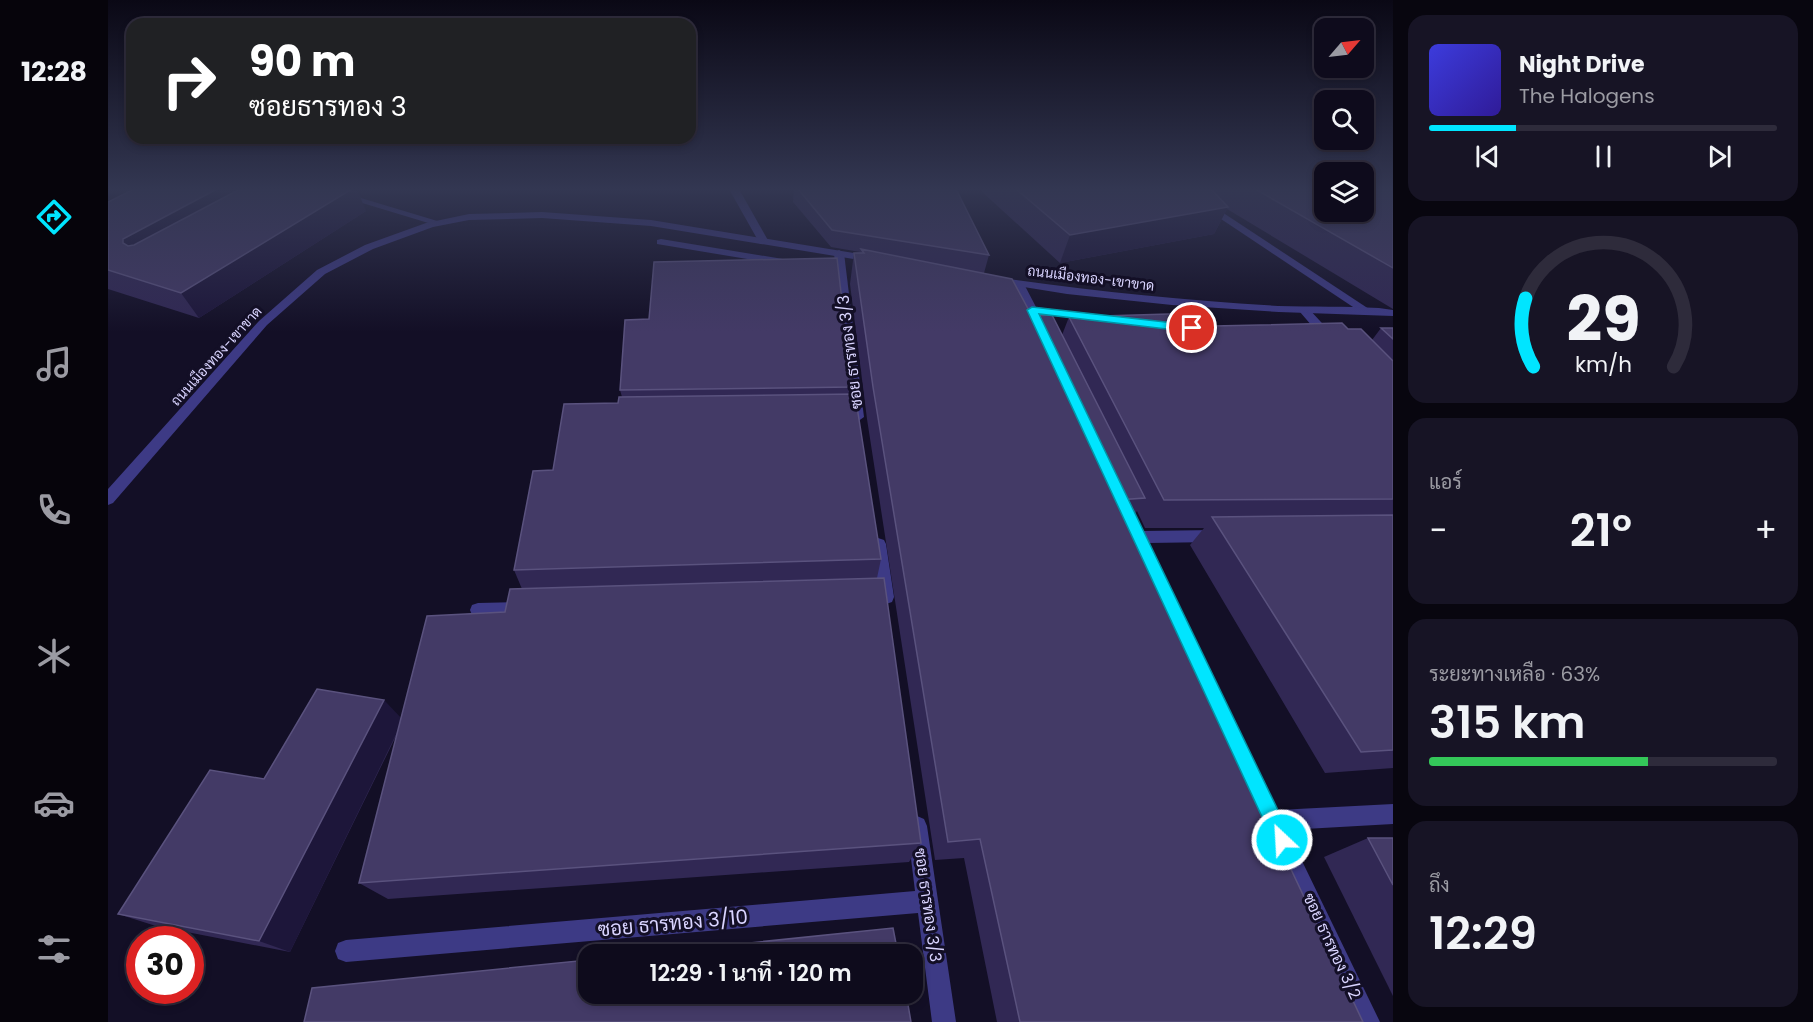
<!DOCTYPE html>
<html lang="th">
<head>
<meta charset="utf-8">
<style>
	:root { --surface:#0e0b1c; --page:#171425; --text:#f1f3f6; --muted:#9b9ba3; --line:#2e2b3b; --accent:#00e5ff }
	body { margin:0; font-family:Poppins,Sarabun,sans-serif; background:var(--page); color:var(--text); height:100vh; display:flex; flex-direction:column; font-size:22px; white-space:nowrap }
	* { box-sizing:border-box; margin:0 }
	p { font-size:20px; color:var(--muted) }
	.icon { flex:none; width:33px; height:33px; fill:none; stroke:currentColor; stroke-width:2; stroke-linecap:round; stroke-linejoin:round }
	.map { position:relative; flex:1; overflow:hidden }
	.sheet { display:flex; flex-direction:column; gap:15px; padding:15px; background:#08060f; width:420px }
	.sheet>* { flex:none }
	.hud { position:absolute; left:18px; top:18px; width:570px; height:126px; border-radius:18px; box-shadow:0 3px 9px #0003,0 0 0 2px var(--line); background:#202124; color:#fff; overflow:hidden }
	.needle { width:39px; rotate:62deg }
	.tools { position:absolute; left:1206px; top:18px; display:grid; gap:12px }
	.tools a { display:grid; place-items:center; width:60px; height:60px; border-radius:12px; background:var(--surface); box-shadow:0 3px 9px #0003,0 0 0 2px var(--line); font-size:30px }
	.speed { position:absolute; left:18px; top:926px; display:flex; gap:12px; font-size:30px; font-weight:700; text-align:center }
	.speed>* { display:grid; place-content:center; width:78px; height:78px; border-radius:50%; background:var(--surface); box-shadow:0 3px 9px #0003,0 0 0 2px var(--line); line-height:1 }
	.speed .limit { border:9px solid #d22; background:#fff; color:#111 }
	.pin { position:absolute; display:grid; place-items:center; width:51px; height:51px; color:#fff; margin:-26px; border:3px solid #fff; border-radius:50%; box-shadow:0 2px 6px #0007 }
	.me { position:absolute; width:66px; margin:-33px; rotate:335deg; stroke-linejoin:round; filter:drop-shadow(0 0 4px #0008) }
	.turn { display:flex; align-items:center; gap:21px; height:126px; padding:0 24px; font-size:27px }
	.turn .icon { width:78px; height:78px; stroke-width:2.5 }
	.turn b { display:block; font-size:42px; line-height:51px }
	.big { font-size:45px; font-weight:600; line-height:1.1 }
	.sheet .tile { flex:1; display:flex; flex-direction:column; justify-content:center; gap:9px; min-width:0; padding:0 21px; border-radius:18px; background:var(--page) }
	.sheet .dial { align-items:center; gap:0 }
	.dial svg { height:156px; overflow:visible; fill:none; stroke:var(--line); stroke-width:7; stroke-linecap:round; text-anchor:middle }
	.dial text { fill:var(--text); stroke:none }
	.song { display:flex; align-items:center; gap:18px }
	.cover { width:72px; height:72px; border-radius:9px; background:linear-gradient(135deg,hsl(240 70% 55%),hsl(250 70% 35%)) }
	.played { height:6px; border-radius:3px; background:linear-gradient(90deg,var(--accent) 25%,var(--line) 25%) }
	.keys { display:flex; justify-content:space-around; direction:ltr }
	.heat { display:flex; justify-content:space-between; align-items:center; font-size:33px; direction:ltr }
	.charge { height:9px; border-radius:4px; background:linear-gradient(90deg,#34c759 63%,var(--line) 0) }
	.trip { position:absolute; left:470px; top:944px; width:345px; height:60px; border-radius:18px; background:var(--surface); box-shadow:0 3px 9px #0003,0 0 0 2px var(--line); font-weight:600; line-height:60px; text-align:center }
	main { display:flex; flex:1; min-height:0 }
	.dock { display:flex; flex-direction:column; width:108px; justify-content:space-around; align-items:center; background:#06040b; color:var(--muted) }
	.dock .icon { width:42px; height:42px }
	.dock .current { color:var(--accent) }
	.dock b { font-size:27px; color:var(--text) }
	.map>svg:first-child { display:block }
</style>
</head>
<body>
<main>
<nav class="dock">
<b>12:28</b>
<svg class="icon current" aria-label="directions" viewBox="0 0 24 24"><path d="M12 3l9 9-9 9-9-9zM9 14v-3h6M13 9l2 2-2 2"/></svg>
<svg class="icon" aria-label="music" viewBox="0 0 24 24"><path d="M9 18V5l10-2v13"/><circle cx="6" cy="18" r="3"/><circle cx="16" cy="16" r="3"/></svg>
<svg class="icon" aria-label="phone" viewBox="0 0 24 24"><path d="M5 4h4l2 5-3 2q2 4 5 5l2-3 5 2v4C11 20 4 13 5 4z"/></svg>
<svg class="icon" aria-label="climate" viewBox="0 0 24 24"><path d="M12 3v18M4 7l16 10M4 17L20 7"/></svg>
<svg class="icon" aria-label="car" viewBox="0 0 24 24"><path d="M5 17H2v-5l4-1 3-4h7l3 4 3 1v5h-3M9 17h6M6 11h13"/><circle cx="7" cy="17" r="2"/><circle cx="17" cy="17" r="2"/></svg>
<svg class="icon" aria-label="filters" viewBox="0 0 24 24"><path d="M4 7h16M4 17h16"/><circle cx="9" cy="7" r="2"/><circle cx="15" cy="17" r="2"/></svg>
</nav>
<div class="map">
<svg width="1285" height="1022" viewBox="0 0 1285 1022">
	<rect width="100%" height="100%" fill="#130f26"/>
	<g fill="none" stroke-linecap="round" stroke-linejoin="round">
		<!-- service -->
		<polygon fill="#3d3a85" fill-rule="evenodd" points="621,189 631,189 661,242 660,244 652,244"/>
		<!-- minor -->
		<g fill="#3d3a85" fill-rule="evenodd">
			<polygon points="208,189 223,189 336,223 327,225"/>
			<polygon points="1068,189 1079,189 1261,309 1255,312 1251,311"/>
			<polygon points="553,239 681,260 686,263 681,266 549,244 549,240"/>
			<polygon points="731,250 736,253 756,417 749,422 742,417 726,253"/>
			<polygon points="911,281 916,284 928,307 999,316 1005,319 999,322 932,314 941,333 939,336 931,336 919,313 910,309 916,306 906,284"/>
			<polygon points="1196,307 1200,308 1225,335 1225,341 1217,341 1192,312 1190,310"/>
			<polygon points="1014,498 1019,500 1034,531 1108,530 1113,532 1116,536 1113,540 1108,542 1040,543 1170,810 1285,804 1285,824 1179,830 1272,1022 1248,1022 1007,504 1009,500"/>
			<polygon points="770,538 776,540 778,544 786,597 784,602 778,604 772,602 770,597 762,544 764,540"/>
			<polygon points="418,602 424,604 426,609 424,614 418,616 370,617 364,615 362,610 364,605 370,603"/>
			<polygon points="809,816 816,819 819,826 848,1022 824,1022 810,913 238,962 230,959 227,951 230,943 238,940 807,891 799,826 802,819"/>
		</g>
		<!-- tertiary -->
		<g fill="#3d3a85" fill-rule="evenodd">
			<polygon points="434,212 543,220 764,256 769,259 764,262 543,226 434,218 361,220 325,227 265,249 217,274 159,325 5,503 0,505 0,489 151,321 209,270 257,245 318,223 361,214"/>
			<path d="M888,277c93,14 188,23 282,29 34,1 67,0 101,2l14,2v6l-114,-4 -107,-7 -105,-11 -75,-12 -1,-2z"/>
		</g>
	</g>
	<!-- wall -->
	<g fill="#312854">
		<polygon points="686,189 848,189 881,255 876,273 924,316 954,335 961,317 1105,326 1240,329 1264,340 1273,328 1285,328 1285,768 1217,773 1082,545 1096,528 1037,528 1029,511 1020,524 1255,1022 889,1022 856,858 827,860 759,419 742,284 746,253 752,252 723,247 685,202"/>
		<polygon points="871,189 1285,189 1285,309 1119,209 1106,234 952,263"/>
		<polygon points="0,202 258,211 91,318 0,289"/>
		<polygon points="744,387 743,394 773,559 769,578 813,843 801,862 280,899 251,883 290,732 182,952 48,926 10,914 156,779 293,718 397,612 414,589 406,570 445,470 510,403 514,397 512,390"/>
		<polygon points="1260,838 1285,838 1285,996 1216,857"/>
	</g>
	<!-- shaded-wall -->
	<g fill="#1d163a">
		<polygon points="109,189 166,189 33,264 15,243 15,239"/>
		<polygon points="244,189 249,189 258,211 91,318 73,293"/>
		<polygon points="1120,207 1106,234 952,263 962,235"/>
		<polygon points="276,700 295,720 182,952 151,941"/>
	</g>
	<!-- building -->
	<g fill="#433a66" stroke="#5a527e" stroke-width="1.5">
		<polygon points="26,189 109,189 15,239 15,243 20,246 26,245 132,189 244,189 73,293 0,270 0,202"/>
		<polygon points="690,189 848,189 881,255 724,230"/>
		<polygon points="908,189 1103,189 1120,207 962,235"/>
		<polygon points="1147,189 1216,189 1216,212 1256,212 1256,189 1285,189 1285,268"/>
		<polygon points="753,249 904,279 924,316 944,315 1037,498 1009,500 1255,1022 912,1022 872,839 840,842 765,387 746,253 756,253"/>
		<polygon points="729,258 744,387 512,390 517,320 541,319 546,262"/>
		<polygon points="1094,313 1105,326 1234,323 1240,329 1253,329 1285,361 1285,499 1056,500 961,317"/>
		<polygon points="1273,328 1285,328 1285,339"/>
		<polygon points="747,394 773,559 406,570 425,471 445,470 456,404 510,403 511,397"/>
		<polygon points="1285,515 1285,750 1253,752 1104,517"/>
		<polygon points="776,578 813,843 251,883 319,616 397,612 402,589"/>
		<polygon points="209,689 276,700 151,941 10,914 102,770 156,779"/>
		<polygon points="1260,838 1285,838 1285,885"/>
		<polygon points="785,928 790,954 535,954"/>
		<polygon points="480,960 480,993 798,993 803,1022 196,1022 204,988"/>
	</g>
	<!-- sky -->
	<linearGradient id="sky" x2="0" y2="1"><stop stop-color="#0a0815"/><stop offset="0.57" stop-color="#333752"/><stop offset="1" stop-color="#333752" stop-opacity="0"/></linearGradient>
	<rect width="1285" height="332" fill="url(#sky)"/>
	<!-- route -->
	<polygon fill="#00e5ff" stroke="#0095a6" stroke-width="1.5" points="924,307 1084,325 1089,328 1084,332 931,314 1181,833 1184,840 1181,847 1174,849 1168,847 919,310"/>
	<g text-anchor="middle" dominant-baseline="central" stroke-width="6" stroke-linejoin="round" paint-order="stroke">
		<!-- far-street labels -->
		<g font-size="14" fill="#d9d4ff" stroke="#130f26">
			<text transform="translate(983 278) rotate(7)">ถนนเมืองทอง-เขาขาด</text>
			<text transform="translate(108 356) rotate(-48)">ถนนเมืองทอง-เขาขาด</text>
		</g>
		<!-- street labels -->
		<g font-size="16" fill="#d9d4ff" stroke="#130f26">
			<text transform="translate(742 352) rotate(-97)">ซอย ธารทอง 3/3</text>
			<text transform="translate(820 905) rotate(82)">ซอย ธารทอง 3/3</text>
			<text transform="translate(1224 946) rotate(65)">ซอย ธารทอง 3/2</text>
		</g>
		<!-- near-street labels -->
		<g font-size="20" fill="#d9d4ff" stroke="#130f26">
			<text transform="translate(565 923) rotate(-5)">ซอย ธารทอง 3/10</text>
		</g>
	</g>
</svg>
<div class="tools">
<a><svg class="needle" viewBox="-14 -14 28 28"><path d="M0-13l5 13h-10z" fill="#e53935"/><path d="M0 13l5-13h-10z" fill="#9b9ba3"/></svg></a>
<a><svg class="icon" aria-label="search" viewBox="0 0 24 24"><circle cx="10" cy="10" r="6"/><path d="M15 15l6 6"/></svg></a>
<a><svg class="icon" aria-label="layers" viewBox="0 0 24 24"><path d="M12 4l9 5-9 5-9-5zM3 14l9 5 9-5"/></svg></a>
</div>
<div class="speed"><div class="limit">30</div></div>
<div class="pin" style="left:1084px;top:328px;background:#d93025"><svg class="icon" aria-label="arrive" viewBox="0 0 24 24"><path d="M6 21V4h12l-3 4 3 4H6"/></svg></div>
<svg class="me" style="left:1174px;top:840px" viewBox="-20 -20 40 40"><circle r="17" fill="#00e5ff" stroke="#fff" stroke-width="3"/><path d="M0-11L8 9 0 5-8 9z" fill="#fff"/></svg>
<div class="trip">12:29 · 1 นาที · 120 m</div>
<div class="hud">
<div class="turn"><svg class="icon" aria-label="right" viewBox="0 0 24 24"><path d="M7 20v-9h11M14 6l5 5-5 5"/></svg><div><b>90 m</b>ซอยธารทอง 3</div></div>
</div>
</div>
<section class="sheet">
<div class="tile">
<div class="song"><i class="cover"></i><div><b>Night Drive</b><p>The Halogens</p></div></div>
<div class="played"></div>
<div class="keys"><svg class="icon" aria-label="previous" viewBox="0 0 24 24"><path d="M18 5L8 12l10 7zM5 5v14"/></svg><svg class="icon" aria-label="pause" viewBox="0 0 24 24"><path d="M8 5v14M16 5v14"/></svg><svg class="icon" aria-label="next" viewBox="0 0 24 24"><path d="M6 5l10 7-10 7zM19 5v14"/></svg></div>
</div>
<div class="tile dial"><svg viewBox="0 0 100 80">
<path d="M14 69A42 42 0 1 1 86 69"/>
<path d="M14 69A42 42 0 0 1 10 34" stroke="#00e5ff"/>
<text x="50" y="56" font-size="32" font-weight="700">29</text>
<text x="50" y="72" font-size="11">km/h</text>
</svg></div>
<div class="tile"><p>แอร์</p>
<div class="heat"><a>−</a><b class="big">21°</b><a>+</a></div>
</div>
<div class="tile"><p>ระยะทางเหลือ · 63%</p><b class="big">315 km</b><div class="charge"></div></div>
<div class="tile"><p>ถึง</p><b class="big">12:29</b></div>
</section>
</main>
</body>
</html>
